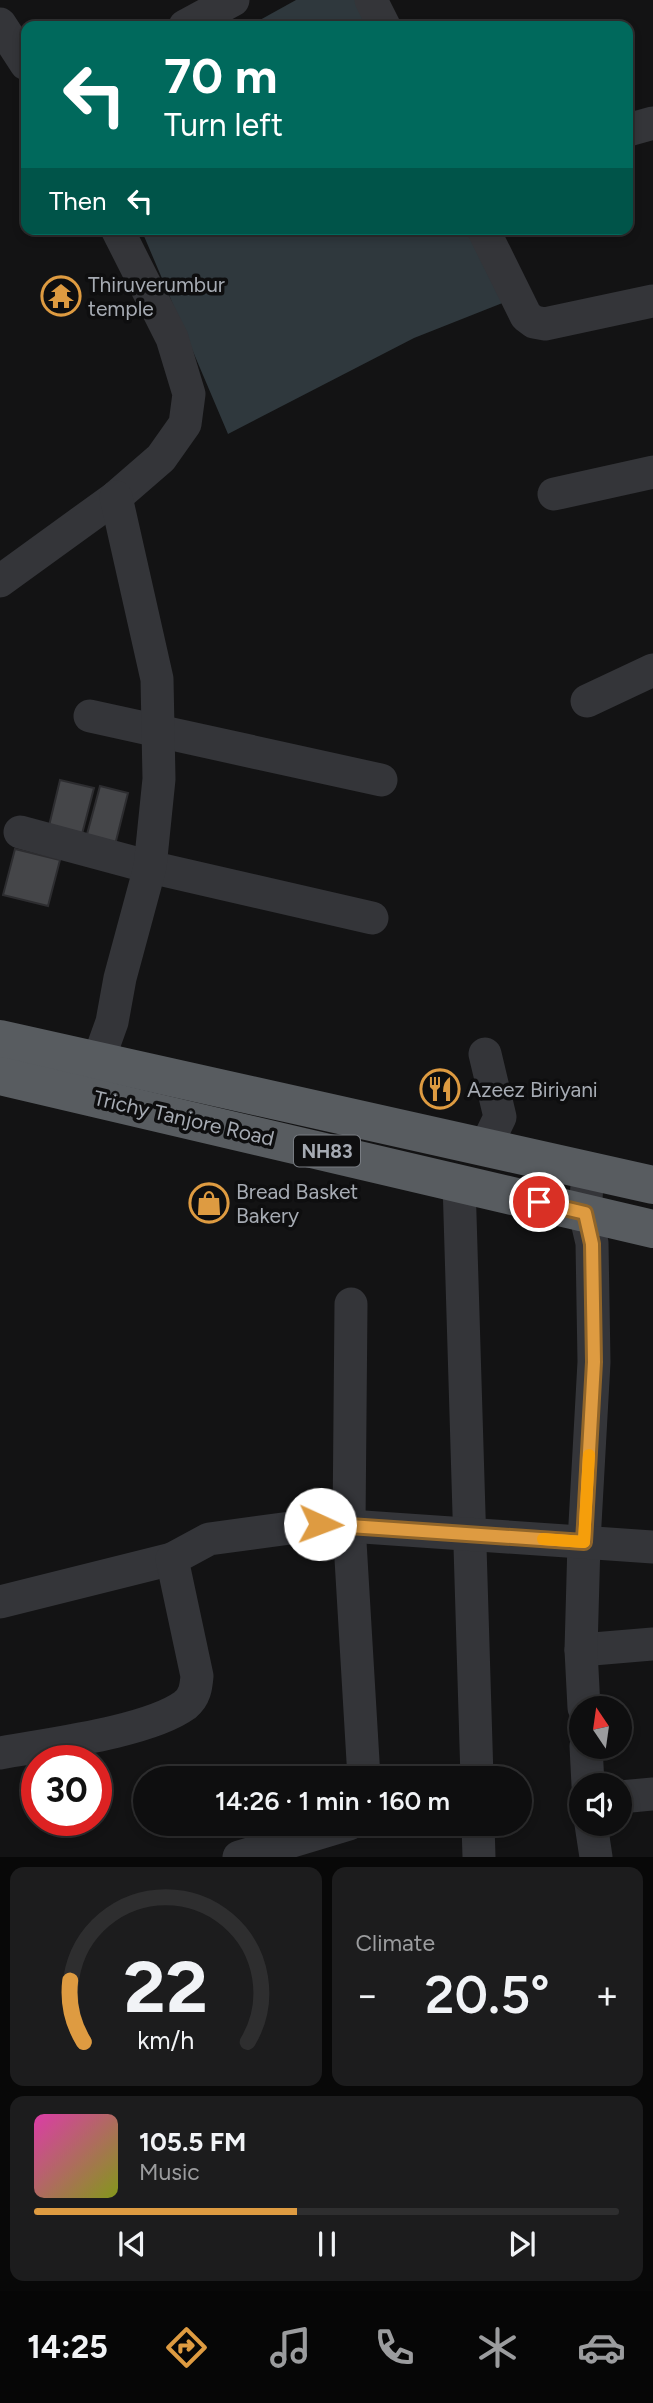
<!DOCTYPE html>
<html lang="en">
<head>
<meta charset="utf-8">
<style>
	:root { --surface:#0e0e0f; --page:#1c1c1d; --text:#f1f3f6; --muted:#9b9c9e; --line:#2e2e2f; --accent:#de9b41 }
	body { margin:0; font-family:Figtree,sans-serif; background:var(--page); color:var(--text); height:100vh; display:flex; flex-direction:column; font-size:26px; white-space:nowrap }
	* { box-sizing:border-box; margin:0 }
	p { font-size:23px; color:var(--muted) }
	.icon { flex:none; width:38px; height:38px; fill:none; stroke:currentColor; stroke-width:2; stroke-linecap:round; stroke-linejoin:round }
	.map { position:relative; height:1857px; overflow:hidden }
	.side { display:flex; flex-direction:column; gap:10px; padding:10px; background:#080808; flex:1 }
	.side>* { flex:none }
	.banner { position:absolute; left:21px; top:21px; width:612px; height:214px; border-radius:14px; box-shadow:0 4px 10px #0003,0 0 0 2px var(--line); background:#00695c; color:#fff; overflow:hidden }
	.needle { width:46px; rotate:347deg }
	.fabs { position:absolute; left:569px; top:1696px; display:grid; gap:14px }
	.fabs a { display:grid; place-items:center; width:63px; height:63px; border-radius:50%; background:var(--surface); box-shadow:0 4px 10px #0003,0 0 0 2px var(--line); font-size:35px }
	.speed { position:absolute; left:21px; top:1745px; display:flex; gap:14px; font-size:35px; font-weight:700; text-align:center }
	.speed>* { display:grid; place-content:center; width:91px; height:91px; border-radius:50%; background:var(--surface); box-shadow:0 4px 10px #0003,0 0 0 2px var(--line); line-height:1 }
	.speed .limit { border:10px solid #d22; background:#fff; color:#111 }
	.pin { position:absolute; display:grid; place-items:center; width:60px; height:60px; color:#fff; margin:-30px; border:4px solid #fff; border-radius:50%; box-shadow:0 2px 7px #0007 }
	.me { position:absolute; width:77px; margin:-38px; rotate:92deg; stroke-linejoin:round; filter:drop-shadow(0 0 5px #0008) }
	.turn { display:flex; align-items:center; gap:24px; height:147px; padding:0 28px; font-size:32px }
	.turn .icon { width:91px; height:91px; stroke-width:2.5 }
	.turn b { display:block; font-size:49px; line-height:60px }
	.then { display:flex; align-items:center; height:66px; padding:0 28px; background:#0003; gap:14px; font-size:26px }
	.big { font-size:52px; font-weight:600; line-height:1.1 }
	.side .tile { flex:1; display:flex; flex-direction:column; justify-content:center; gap:10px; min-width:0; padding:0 24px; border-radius:14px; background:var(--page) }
	.side .dial { align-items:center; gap:0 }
	.dial svg { height:182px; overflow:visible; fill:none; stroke:var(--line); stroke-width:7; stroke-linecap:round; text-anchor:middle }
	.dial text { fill:var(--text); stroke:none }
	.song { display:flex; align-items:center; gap:21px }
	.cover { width:84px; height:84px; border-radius:10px; background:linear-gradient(135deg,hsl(320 70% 55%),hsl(70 70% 35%)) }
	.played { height:7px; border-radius:4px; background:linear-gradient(90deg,var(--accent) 45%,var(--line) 45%) }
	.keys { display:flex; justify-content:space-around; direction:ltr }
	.heat { display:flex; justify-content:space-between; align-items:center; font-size:38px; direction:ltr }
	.side .tiles { flex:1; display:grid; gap:10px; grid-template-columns:1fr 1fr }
	.tile:last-child { grid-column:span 2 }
	.trip { position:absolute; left:133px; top:1766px; width:399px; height:70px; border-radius:35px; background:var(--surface); box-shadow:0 4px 10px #0003,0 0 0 2px var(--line); font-weight:600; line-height:70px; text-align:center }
	.tabs { display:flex; height:112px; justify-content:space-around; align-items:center; background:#060606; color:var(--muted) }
	.tabs .icon { width:49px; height:49px }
	.tabs .current { color:var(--accent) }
	.tabs b { font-size:32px; color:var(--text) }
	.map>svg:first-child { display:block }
</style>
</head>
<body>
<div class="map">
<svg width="653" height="1857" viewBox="0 0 653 1857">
	<rect width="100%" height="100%" fill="#131314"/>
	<!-- water -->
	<g fill="#2f383d">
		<polygon points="296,0 360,0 371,26 249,26"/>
		<polygon points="141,229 469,229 505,302 414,338 228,434"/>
	</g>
	<!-- building -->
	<g fill="#454649" stroke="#2d2d30" stroke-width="2">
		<polygon points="60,780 94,788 81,838 48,830"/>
		<polygon points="100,786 128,793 115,845 86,838"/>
		<polygon points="15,849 60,860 48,906 3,895"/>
	</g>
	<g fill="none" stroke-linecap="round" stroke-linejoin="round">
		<!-- minor -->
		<g stroke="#343539" stroke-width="33">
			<polyline points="371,0 384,26"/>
			<polyline points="0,24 26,64"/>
			<polyline points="185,26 233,0"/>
			<polyline points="628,130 653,123"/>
			<polyline points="483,229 526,316 534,322 545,324 653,301"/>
			<polyline points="554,494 653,472"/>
			<polyline points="0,581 116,497 161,458 185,424 189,394 172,338 117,229"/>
			<polyline points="587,701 653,670"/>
			<polyline points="90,716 381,780"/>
			<polyline points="20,832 150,867 372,918"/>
			<polyline points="485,1054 500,1117 485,1148"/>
			<polyline points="98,1061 112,1022 120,978 150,867 159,779 157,679 116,497"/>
			<polyline points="459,1182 477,1778"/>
			<polyline points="351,1304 349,1525 364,1778"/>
			<polyline points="0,1602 172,1559"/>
			<polyline points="581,1650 653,1644"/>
			<polyline points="584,1708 581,1650 584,1542 594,1362 592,1243 585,1213 588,1170"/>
			<polyline points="586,1746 588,1785"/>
			<path d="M0,1753c48,-9 148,-21 185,-48 10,-8 11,-18 12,-29l-25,-117 37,-20 111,-15 333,23"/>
			<polyline points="620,1797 653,1794"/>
			<polyline points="478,1824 479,1857"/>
			<polyline points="591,1824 596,1857"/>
			<polyline points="239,1857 349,1824"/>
		</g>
		<!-- trunk -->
		<g stroke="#585c60" stroke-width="38">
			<polyline points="0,1039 653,1185"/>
			<polyline points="0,1076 653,1229"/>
		</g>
	</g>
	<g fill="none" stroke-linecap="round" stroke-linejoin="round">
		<!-- route casing -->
		<g stroke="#90652a" stroke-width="18">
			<polyline id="route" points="320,1524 584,1542 594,1362 592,1244 585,1213 539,1202"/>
		</g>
		<!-- route -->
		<use href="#route" stroke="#de9b41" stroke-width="12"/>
		<!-- slow -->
		<polyline stroke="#f59e0b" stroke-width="12" points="543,1539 584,1542 589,1455"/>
	</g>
	<!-- icons -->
	<defs>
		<g id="temple-ring" transform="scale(2.0125)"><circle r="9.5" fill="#0e0e0f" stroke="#de9b41" stroke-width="1.5"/><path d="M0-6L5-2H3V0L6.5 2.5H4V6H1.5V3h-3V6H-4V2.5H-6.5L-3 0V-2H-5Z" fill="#de9b41"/></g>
		<g id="restaurant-ring" transform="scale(2.0125)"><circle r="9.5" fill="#0e0e0f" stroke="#de9b41" stroke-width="1.5"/><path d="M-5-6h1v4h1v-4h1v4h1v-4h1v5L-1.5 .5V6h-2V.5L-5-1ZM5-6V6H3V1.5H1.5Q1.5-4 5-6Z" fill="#de9b41"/></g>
		<g id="shop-ring" transform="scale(2.0125)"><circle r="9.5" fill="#0e0e0f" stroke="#de9b41" stroke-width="1.5"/><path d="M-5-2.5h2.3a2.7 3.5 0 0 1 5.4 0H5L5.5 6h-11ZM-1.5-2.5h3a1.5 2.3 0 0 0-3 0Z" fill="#de9b41"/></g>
	</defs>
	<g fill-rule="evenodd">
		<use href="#temple-ring" x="61" y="296"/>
		<use href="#restaurant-ring" x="440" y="1089"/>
		<use href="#shop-ring" x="209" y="1203"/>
	</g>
	<g text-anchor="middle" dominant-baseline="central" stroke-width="7" stroke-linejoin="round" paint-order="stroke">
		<!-- shield labels -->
		<rect fill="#0e0e0f" stroke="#787c82" stroke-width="2" x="294" y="1135.5" width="66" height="31" rx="5"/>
		<g font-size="19" font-weight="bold" fill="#a6abb3">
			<text x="327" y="1151">NH83</text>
		</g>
		<!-- poi labels -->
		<g font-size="21" fill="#a6abb3" stroke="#0e0e0f" text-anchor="start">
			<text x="88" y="284">Thiruverumbur<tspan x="88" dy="24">temple</tspan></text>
			<text x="467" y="1089">Azeez Biriyani</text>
			<text x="236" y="1191">Bread Basket<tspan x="236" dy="24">Bakery</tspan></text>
		</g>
		<!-- street labels -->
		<g font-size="21" fill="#a6abb3" stroke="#0e0e0f">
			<text transform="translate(184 1118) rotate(13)">Trichy Tanjore Road</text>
		</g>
	</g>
</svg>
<div class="fabs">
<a><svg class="needle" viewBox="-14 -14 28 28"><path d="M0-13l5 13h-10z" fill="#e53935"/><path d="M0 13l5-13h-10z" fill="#9b9c9e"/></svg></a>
<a><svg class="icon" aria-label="sound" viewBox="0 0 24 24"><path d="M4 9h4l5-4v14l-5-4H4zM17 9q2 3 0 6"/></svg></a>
</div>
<div class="speed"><div class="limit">30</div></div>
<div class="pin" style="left:539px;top:1202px;background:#d93025"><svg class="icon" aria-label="arrive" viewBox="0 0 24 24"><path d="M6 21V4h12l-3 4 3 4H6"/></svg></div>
<svg class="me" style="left:320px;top:1524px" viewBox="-20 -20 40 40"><circle r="19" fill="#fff"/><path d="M0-13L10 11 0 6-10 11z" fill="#de9b41"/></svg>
<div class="trip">14:26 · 1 min · 160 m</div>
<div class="banner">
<div class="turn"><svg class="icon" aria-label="left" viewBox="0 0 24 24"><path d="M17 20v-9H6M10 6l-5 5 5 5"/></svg><div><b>70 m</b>Turn left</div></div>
<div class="then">Then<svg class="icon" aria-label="left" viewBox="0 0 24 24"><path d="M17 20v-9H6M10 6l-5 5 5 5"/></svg></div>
</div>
</div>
<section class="side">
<div class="tiles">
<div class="tile dial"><svg viewBox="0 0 100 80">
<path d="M14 69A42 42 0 1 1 86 69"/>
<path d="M14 69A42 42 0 0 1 8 42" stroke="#de9b41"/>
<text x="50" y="56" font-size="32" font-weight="700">22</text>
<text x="50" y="72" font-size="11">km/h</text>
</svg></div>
<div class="tile"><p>Climate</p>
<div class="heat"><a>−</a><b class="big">20.5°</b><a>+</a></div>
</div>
<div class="tile">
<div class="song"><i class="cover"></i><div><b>105.5 FM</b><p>Music</p></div></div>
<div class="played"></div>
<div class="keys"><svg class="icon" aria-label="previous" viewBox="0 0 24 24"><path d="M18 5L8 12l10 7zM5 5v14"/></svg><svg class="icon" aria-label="pause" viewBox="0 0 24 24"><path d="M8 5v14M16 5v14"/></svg><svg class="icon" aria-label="next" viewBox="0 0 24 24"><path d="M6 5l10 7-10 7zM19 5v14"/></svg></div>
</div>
</div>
</section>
<nav class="tabs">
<b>14:25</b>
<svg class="icon current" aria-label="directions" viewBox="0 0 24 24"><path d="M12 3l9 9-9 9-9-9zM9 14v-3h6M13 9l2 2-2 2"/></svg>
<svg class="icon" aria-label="music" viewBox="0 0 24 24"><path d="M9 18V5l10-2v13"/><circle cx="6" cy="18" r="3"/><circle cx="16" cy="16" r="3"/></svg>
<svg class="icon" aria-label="phone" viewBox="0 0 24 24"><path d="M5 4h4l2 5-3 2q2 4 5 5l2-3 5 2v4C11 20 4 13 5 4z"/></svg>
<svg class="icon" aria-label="climate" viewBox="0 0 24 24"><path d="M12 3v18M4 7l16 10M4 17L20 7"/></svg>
<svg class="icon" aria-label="car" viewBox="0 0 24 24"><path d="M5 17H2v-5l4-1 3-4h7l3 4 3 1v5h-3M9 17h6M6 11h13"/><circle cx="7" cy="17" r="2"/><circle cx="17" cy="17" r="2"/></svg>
</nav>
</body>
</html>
